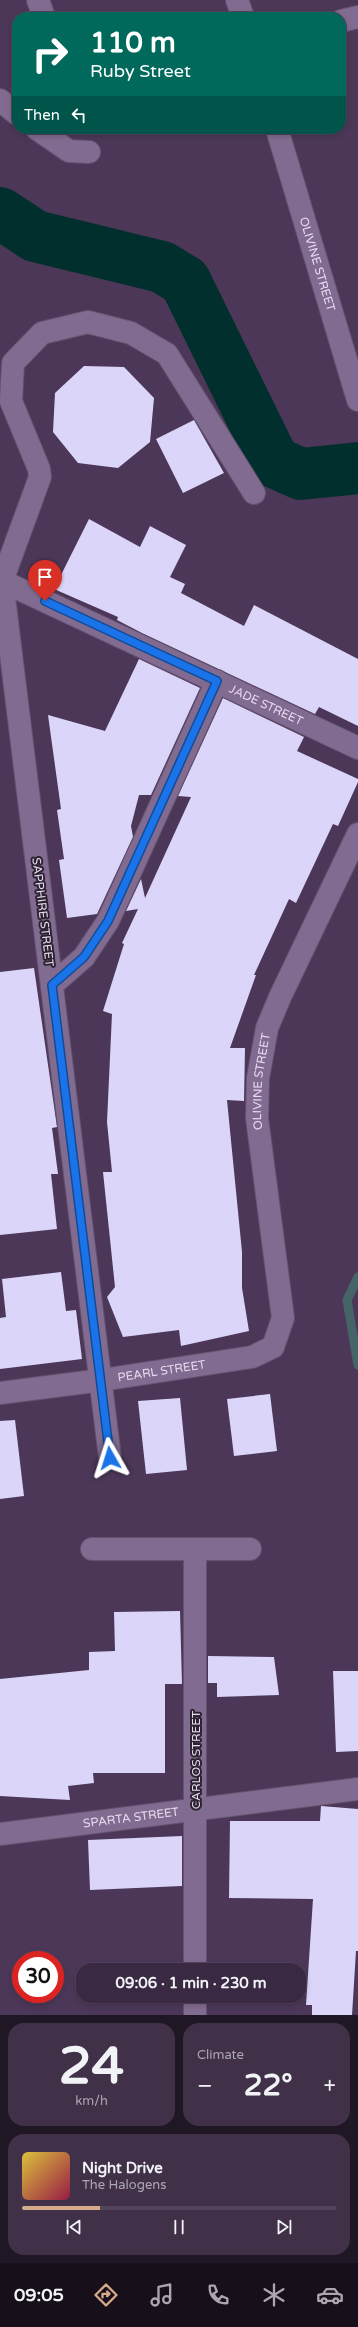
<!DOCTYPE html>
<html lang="en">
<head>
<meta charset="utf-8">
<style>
	:root { --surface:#392942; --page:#403149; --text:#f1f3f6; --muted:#aba6b2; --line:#53455b; --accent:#d6ab8b }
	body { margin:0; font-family:"Varela Round",sans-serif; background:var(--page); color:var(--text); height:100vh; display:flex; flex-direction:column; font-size:15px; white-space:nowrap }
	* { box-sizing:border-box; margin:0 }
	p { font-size:13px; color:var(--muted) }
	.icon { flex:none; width:22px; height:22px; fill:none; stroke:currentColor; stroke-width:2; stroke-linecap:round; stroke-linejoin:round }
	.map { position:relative; height:2015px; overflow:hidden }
	.panel { display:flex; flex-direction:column; gap:8px; padding:8px; background:#1f1724; flex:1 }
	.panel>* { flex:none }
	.hud { position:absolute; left:12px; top:12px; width:334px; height:122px; border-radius:16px; box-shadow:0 2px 6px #0003,0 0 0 1px var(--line); background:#00695c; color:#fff; overflow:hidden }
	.speed { position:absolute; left:12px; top:1951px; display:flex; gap:8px; font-size:20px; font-weight:700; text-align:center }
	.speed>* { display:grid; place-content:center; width:52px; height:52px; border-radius:50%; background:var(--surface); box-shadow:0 2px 6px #0003,0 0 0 1px var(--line); line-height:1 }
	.speed .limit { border:6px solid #d22; background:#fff; color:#111 }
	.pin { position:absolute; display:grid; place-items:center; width:34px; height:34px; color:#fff; margin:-41px -17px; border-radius:50% 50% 50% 0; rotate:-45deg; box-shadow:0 0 4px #0007 }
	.pin .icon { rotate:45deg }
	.me { position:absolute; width:44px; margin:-22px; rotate:354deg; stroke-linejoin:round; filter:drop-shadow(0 0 3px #0008) }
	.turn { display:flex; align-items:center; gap:14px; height:84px; padding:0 12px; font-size:18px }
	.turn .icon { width:52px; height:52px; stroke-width:2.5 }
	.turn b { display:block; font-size:28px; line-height:34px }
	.then { display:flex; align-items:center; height:38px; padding:0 12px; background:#0003; gap:8px; font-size:15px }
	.big { font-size:30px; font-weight:700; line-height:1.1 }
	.panel .card { flex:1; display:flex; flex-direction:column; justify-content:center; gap:6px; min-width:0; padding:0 14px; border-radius:16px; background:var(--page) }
	.panel .dial { align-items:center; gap:0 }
	.dial b { font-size:52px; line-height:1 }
	.song { display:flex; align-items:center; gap:12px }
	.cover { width:48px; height:48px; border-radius:6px; background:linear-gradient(135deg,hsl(50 70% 55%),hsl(340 70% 35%)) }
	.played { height:4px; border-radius:2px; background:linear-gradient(90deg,var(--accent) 25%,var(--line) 25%) }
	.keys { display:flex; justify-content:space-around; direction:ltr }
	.heat { display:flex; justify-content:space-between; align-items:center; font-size:22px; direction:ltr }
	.panel .tiles { flex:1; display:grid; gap:8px; grid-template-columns:1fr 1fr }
	.card:last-child { grid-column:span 2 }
	.trip { position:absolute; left:76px; top:1963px; width:230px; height:40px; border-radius:16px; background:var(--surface); box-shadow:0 2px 6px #0003,0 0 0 1px var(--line); font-weight:700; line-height:40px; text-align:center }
	.menu { display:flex; height:64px; justify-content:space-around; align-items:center; background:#17101a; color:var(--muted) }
	.menu .icon { width:28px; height:28px }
	.menu .current { color:var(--accent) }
	.menu b { font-size:18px; color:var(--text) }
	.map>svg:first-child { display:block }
</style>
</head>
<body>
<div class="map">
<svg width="358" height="2015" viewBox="0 0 358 2015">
	<rect width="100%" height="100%" fill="#4c3758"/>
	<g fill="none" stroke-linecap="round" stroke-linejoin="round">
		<!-- stream -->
		<polyline stroke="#466368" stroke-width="9" points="358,1277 347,1300 358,1365"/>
		<!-- river -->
		<polyline stroke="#002f2e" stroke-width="52" points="0,213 35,236 162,267 185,281 274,462 301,474 358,468"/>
	</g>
	<!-- building -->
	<g fill="#dbd6f9">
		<polygon points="84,366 124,367 154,398 150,442 118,468 78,463 53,432 55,393"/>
		<polygon points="194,420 224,473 183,493 156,439"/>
		<polygon points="89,519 140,547 150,526 186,545 170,577 185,584 181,593 244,626 254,605 358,659 358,726 319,707 315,714 142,633 117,620 118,617 54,589"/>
		<polygon points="139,659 200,688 151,795 139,795 131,826 133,837 97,914 67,918 59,860 64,859 57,810 61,809 48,715 105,731"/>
		<polygon points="223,698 304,737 297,751 358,779 358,782 338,826 333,824 296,903 289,899 254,975 256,975 230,1048 245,1048 244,1101 227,1100 242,1252 242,1288 249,1331 181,1346 179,1330 123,1337 107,1297 115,1287 103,1172 112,1172 107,1122 112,1014 103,1011 124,944 122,943 138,909 126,911 141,879 145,898 191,797 178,796"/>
		<polygon points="34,968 57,1127 52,1128 58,1174 51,1174 57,1229 0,1235 0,972"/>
		<polygon points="61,1272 66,1311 76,1310 82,1359 0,1369 0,1318 6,1317 2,1279"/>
		<polygon points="270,1394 277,1451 234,1456 227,1399"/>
		<polygon points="180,1398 187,1470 146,1474 138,1401"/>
		<polygon points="15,1420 24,1496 0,1499 0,1421"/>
		<polygon points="180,1611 182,1684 165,1684 165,1773 93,1773 94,1783 68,1786 70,1800 0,1796 0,1679 89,1670 89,1652 115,1651 114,1612"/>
		<polygon points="208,1656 274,1657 279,1695 217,1697 217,1683 208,1683"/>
		<polygon points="333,1671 358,1671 358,1751 336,1752"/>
		<polygon points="321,1806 358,1809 358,1951 356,1951 352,2015 312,2015 312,2005 306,2005 313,1899 229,1898 230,1821 320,1821"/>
		<polygon points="182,1836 182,1886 90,1890 88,1840"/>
	</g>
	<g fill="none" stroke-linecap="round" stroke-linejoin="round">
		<!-- minor casing -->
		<g stroke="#64536f" stroke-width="24">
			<g id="minor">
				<polyline points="38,0 44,17"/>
				<polyline points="237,0 243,17"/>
				<polyline points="341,21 358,17"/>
				<polyline points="0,100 17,114"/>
				<polyline points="37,129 69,151 89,152"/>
				<path id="s1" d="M277,129l81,271"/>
				<path id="s2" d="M0,580l358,168"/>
				<polyline points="52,985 84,957 108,921 217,681"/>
				<path id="s3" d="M0,1393l102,-13 150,-23 21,-10 10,-29 -26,-200 1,-40 9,-50 13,-31 78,-163"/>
				<polyline points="110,1458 2,581 40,477 39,469 11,401 13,363 42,333 88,322 131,333 167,354 254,493"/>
				<polyline points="92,1549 250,1549"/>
				<polyline points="195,1549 195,1970"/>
				<path id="s4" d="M0,1834l358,-45"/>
				<polyline points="195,2015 195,1996"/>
			</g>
		</g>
		<!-- minor -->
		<use href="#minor" stroke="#826b90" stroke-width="22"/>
	</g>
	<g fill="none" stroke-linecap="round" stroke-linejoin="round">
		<!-- route casing -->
		<g stroke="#114b97" stroke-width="10">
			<polyline id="route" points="45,601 217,681 108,921 84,957 52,985 110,1458"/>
		</g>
		<!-- route -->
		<use href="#route" stroke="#1a73e8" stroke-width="7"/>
	</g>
	<g text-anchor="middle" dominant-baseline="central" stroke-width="4" stroke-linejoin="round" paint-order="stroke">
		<!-- street labels -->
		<g font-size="12" fill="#e8dbf0" stroke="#2c2332">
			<text stroke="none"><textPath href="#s1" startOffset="141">OLIVINE STREET</textPath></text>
			<text stroke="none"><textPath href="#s2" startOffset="294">JADE STREET</textPath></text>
			<text transform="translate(43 912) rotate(83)">SAPPHIRE STREET</text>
			<text stroke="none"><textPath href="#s3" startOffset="547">OLIVINE STREET</textPath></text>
			<text stroke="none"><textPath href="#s3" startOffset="163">PEARL STREET</textPath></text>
			<text transform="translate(196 1760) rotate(-90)">CARLOS STREET</text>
			<text stroke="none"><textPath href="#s4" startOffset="132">SPARTA STREET</textPath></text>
		</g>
	</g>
</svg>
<div class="speed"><div class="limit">30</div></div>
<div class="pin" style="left:45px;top:601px;background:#d93025"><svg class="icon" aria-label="arrive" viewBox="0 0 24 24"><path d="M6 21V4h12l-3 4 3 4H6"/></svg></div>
<svg class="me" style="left:110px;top:1458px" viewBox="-20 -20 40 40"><path d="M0-17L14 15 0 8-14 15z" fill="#1a73e8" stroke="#fff" stroke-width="4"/></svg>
<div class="trip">09:06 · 1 min · 230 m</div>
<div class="hud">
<div class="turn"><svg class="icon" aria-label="right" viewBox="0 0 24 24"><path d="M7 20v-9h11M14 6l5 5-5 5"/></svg><div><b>110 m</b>Ruby Street</div></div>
<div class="then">Then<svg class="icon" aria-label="left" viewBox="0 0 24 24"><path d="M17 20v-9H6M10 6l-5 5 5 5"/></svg></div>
</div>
</div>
<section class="panel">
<div class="tiles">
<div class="card dial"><b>24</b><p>km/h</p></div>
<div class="card"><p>Climate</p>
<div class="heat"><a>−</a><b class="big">22°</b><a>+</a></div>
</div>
<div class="card">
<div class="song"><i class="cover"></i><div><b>Night Drive</b><p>The Halogens</p></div></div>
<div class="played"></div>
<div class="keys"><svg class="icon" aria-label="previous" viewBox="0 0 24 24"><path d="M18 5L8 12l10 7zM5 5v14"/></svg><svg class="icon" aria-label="pause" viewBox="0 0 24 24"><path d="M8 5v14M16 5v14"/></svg><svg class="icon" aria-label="next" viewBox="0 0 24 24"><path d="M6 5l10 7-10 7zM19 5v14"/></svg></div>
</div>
</div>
</section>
<nav class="menu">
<b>09:05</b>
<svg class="icon current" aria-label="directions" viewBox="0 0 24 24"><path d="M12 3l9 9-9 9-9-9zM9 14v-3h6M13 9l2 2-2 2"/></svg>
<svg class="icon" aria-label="music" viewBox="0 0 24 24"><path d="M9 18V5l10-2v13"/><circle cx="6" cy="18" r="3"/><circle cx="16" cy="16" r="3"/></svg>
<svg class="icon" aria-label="phone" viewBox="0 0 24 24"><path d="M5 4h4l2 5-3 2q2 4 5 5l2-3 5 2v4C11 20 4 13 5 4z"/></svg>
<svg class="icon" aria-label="climate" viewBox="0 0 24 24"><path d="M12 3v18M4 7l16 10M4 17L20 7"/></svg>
<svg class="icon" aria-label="car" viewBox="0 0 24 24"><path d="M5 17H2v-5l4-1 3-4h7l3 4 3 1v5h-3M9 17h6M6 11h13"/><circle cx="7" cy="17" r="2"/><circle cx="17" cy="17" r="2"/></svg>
</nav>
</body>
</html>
